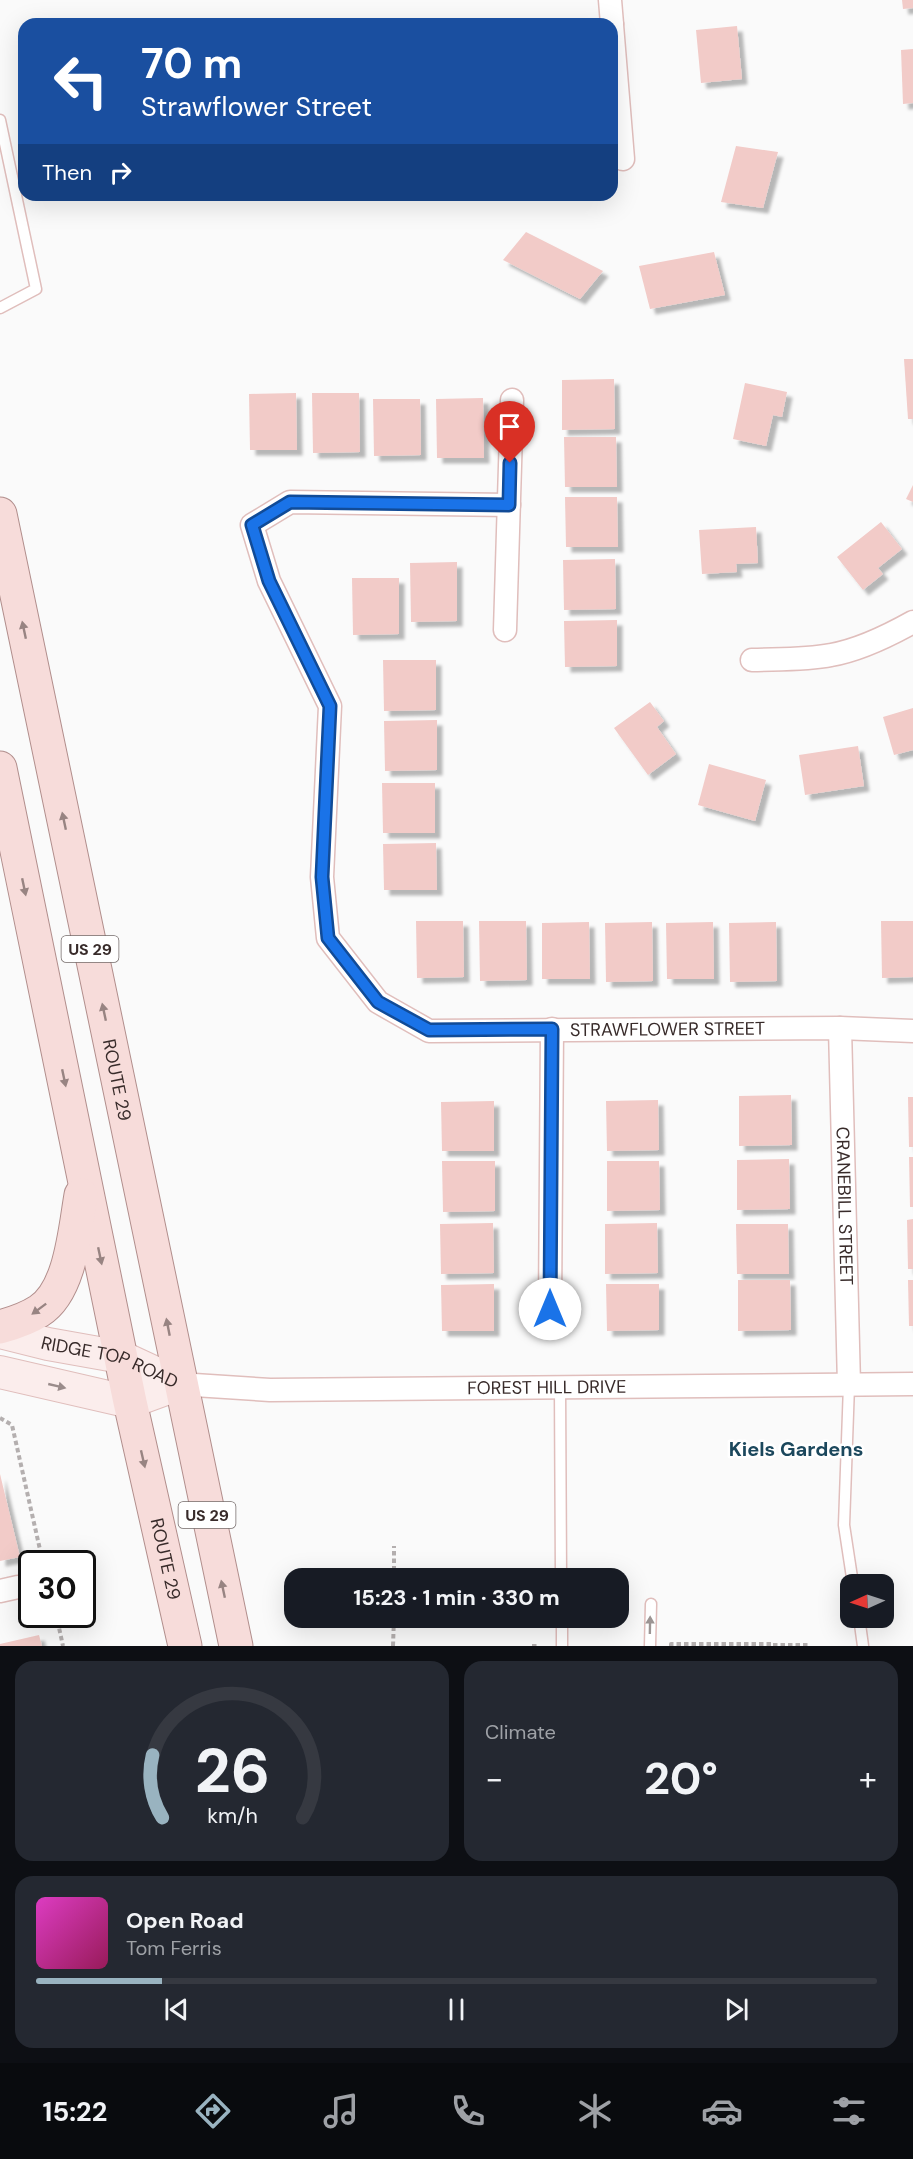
<!DOCTYPE html>
<html lang="en">
<head>
<meta charset="utf-8">
<style>
	:root { --surface:#171b24; --page:#242831; --text:#f1f3f6; --muted:#9ea1a6; --line:#363941; --accent:#99b3c0 }
	body { margin:0; font-family:"DM Sans",sans-serif; background:var(--page); color:var(--text); height:100vh; display:flex; flex-direction:column; font-size:22px; white-space:nowrap }
	* { box-sizing:border-box; margin:0 }
	p { font-size:20px; color:var(--muted) }
	.icon { flex:none; width:33px; height:33px; fill:none; stroke:currentColor; stroke-width:2; stroke-linecap:round; stroke-linejoin:round }
	.map { position:relative; height:1646px; overflow:hidden }
	.panel { display:flex; flex-direction:column; gap:15px; padding:15px; background:#0d0f14; flex:1 }
	.panel>* { flex:none }
	.banner { position:absolute; left:18px; top:18px; width:600px; height:183px; border-radius:18px; box-shadow:0 6px 24px #0002; background:#1a4fa0; color:#fff; overflow:hidden }
	.needle { width:39px; rotate:267deg }
	.controls { position:absolute; left:840px; top:1574px; display:grid; gap:12px }
	.controls a { display:grid; place-items:center; width:54px; height:54px; border-radius:12px; background:var(--surface); box-shadow:0 6px 24px #0002; font-size:30px }
	.speed { position:absolute; left:18px; top:1550px; display:flex; gap:12px; font-size:30px; font-weight:700; text-align:center }
	.speed>* { display:grid; place-content:center; width:78px; height:78px; border-radius:50%; background:var(--surface); box-shadow:0 6px 24px #0002; line-height:1 }
	.speed .limit { border:3px solid #111; border-radius:9px; background:#fff; color:#111 }
	.pin { position:absolute; display:grid; place-items:center; width:51px; height:51px; color:#fff; margin:-62px -26px; border-radius:50% 50% 50% 0; rotate:-45deg; box-shadow:0 0 6px #0007 }
	.pin .icon { rotate:45deg }
	.me { position:absolute; width:66px; margin:-33px; rotate:0deg; stroke-linejoin:round; filter:drop-shadow(0 0 4px #0008) }
	.turn { display:flex; align-items:center; gap:21px; height:126px; padding:0 24px; font-size:27px }
	.turn .icon { width:78px; height:78px; stroke-width:2.5 }
	.turn b { display:block; font-size:42px; line-height:51px }
	.then { display:flex; align-items:center; height:57px; padding:0 24px; background:#0003; gap:12px; font-size:22px }
	.big { font-size:45px; font-weight:700; line-height:1.1 }
	.panel .widget { flex:1; display:flex; flex-direction:column; justify-content:center; gap:9px; min-width:0; padding:0 21px; border-radius:18px; background:var(--page) }
	.panel .dial { align-items:center; gap:0 }
	.dial svg { height:156px; overflow:visible; fill:none; stroke:var(--line); stroke-width:7; stroke-linecap:round; text-anchor:middle }
	.dial text { fill:var(--text); stroke:none }
	.song { display:flex; align-items:center; gap:18px }
	.cover { width:72px; height:72px; border-radius:9px; background:linear-gradient(135deg,hsl(310 70% 55%),hsl(330 70% 35%)) }
	.played { height:6px; border-radius:3px; background:linear-gradient(90deg,var(--accent) 15%,var(--line) 15%) }
	.keys { display:flex; justify-content:space-around; direction:ltr }
	.heat { display:flex; justify-content:space-between; align-items:center; font-size:33px; direction:ltr }
	.panel .tiles { flex:1; display:grid; gap:15px; grid-template-columns:1fr 1fr }
	.widget:last-child { grid-column:span 2 }
	.trip { position:absolute; left:284px; top:1568px; width:345px; height:60px; border-radius:18px; background:var(--surface); box-shadow:0 6px 24px #0002; font-weight:700; line-height:60px; text-align:center }
	.dock { display:flex; height:96px; justify-content:space-around; align-items:center; background:#090b0e; color:var(--muted) }
	.dock .icon { width:42px; height:42px }
	.dock .active { color:var(--accent) }
	.dock b { font-size:27px; color:var(--text) }
	.map>svg:first-child { display:block }
</style>
</head>
<body>
<div class="map">
<svg width="913" height="1646" viewBox="0 0 913 1646">
	<defs>
		<filter id="shadow"><feDropShadow dx="5.5" dy="5.5" stdDeviation="1.5" flood-color="#0004"/></filter>
	</defs>
	<rect width="100%" height="100%" fill="#fafafa"/>
	<!-- building -->
	<g fill="#f2cbc8" filter="url(#shadow)">
		<polygon points="902,0 913,0 913,8 903,9"/>
		<polygon points="519,19 520,24 478,24 478,22"/>
		<polygon points="737,26 742,79 701,83 696,30"/>
		<polygon points="913,49 913,103 903,104 901,50"/>
		<polygon points="736,146 778,152 763,208 721,202"/>
		<polygon points="526,232 603,271 580,299 503,260"/>
		<polygon points="714,252 725,295 650,309 639,266"/>
		<polygon points="904,359 913,359 913,419 908,419"/>
		<polygon points="614,379 615,429 562,430 562,380"/>
		<polygon points="745,383 787,392 782,417 773,415 766,446 733,439"/>
		<polygon points="296,393 297,450 250,450 249,394"/>
		<polygon points="312,393 359,393 360,452 313,453"/>
		<polygon points="483,398 484,458 437,458 436,399"/>
		<polygon points="373,399 420,399 421,455 374,456"/>
		<polygon points="564,437 616,437 617,487 565,487"/>
		<polygon points="913,485 913,502 906,499"/>
		<polygon points="565,497 617,497 618,547 566,547"/>
		<polygon points="881,522 902,549 878,568 883,574 863,590 837,557"/>
		<polygon points="756,527 758,563 736,564 737,572 702,574 699,530"/>
		<polygon points="615,559 616,609 564,610 563,560"/>
		<polygon points="457,562 457,621 411,622 410,563"/>
		<polygon points="352,578 399,578 399,634 353,635"/>
		<polygon points="617,620 617,666 565,667 564,621"/>
		<polygon points="383,660 436,660 436,710 384,711"/>
		<polygon points="650,702 664,721 657,727 676,754 648,775 614,728"/>
		<polygon points="913,708 913,750 894,755 883,717"/>
		<polygon points="437,720 437,770 385,771 384,721"/>
		<polygon points="858,746 864,786 805,795 799,755"/>
		<polygon points="709,764 766,780 755,821 698,805"/>
		<polygon points="382,783 435,783 435,833 383,833"/>
		<polygon points="436,843 437,890 384,890 383,844"/>
		<polygon points="416,921 463,921 464,977 417,978"/>
		<polygon points="479,921 526,921 527,980 480,981"/>
		<polygon points="881,921 913,921 913,977 882,978"/>
		<polygon points="589,922 590,979 542,979 542,923"/>
		<polygon points="652,922 653,981 606,982 605,923"/>
		<polygon points="713,922 714,979 667,979 666,923"/>
		<polygon points="776,922 777,981 730,982 729,923"/>
		<polygon points="791,1095 792,1145 739,1146 739,1096"/>
		<polygon points="908,1097 913,1097 913,1147 909,1147"/>
		<polygon points="658,1100 659,1150 607,1151 606,1101"/>
		<polygon points="494,1101 494,1151 442,1151 441,1102"/>
		<polygon points="909,1157 913,1157 913,1207 910,1207"/>
		<polygon points="789,1159 790,1209 737,1210 737,1160"/>
		<polygon points="442,1161 495,1161 495,1211 443,1212"/>
		<polygon points="607,1161 659,1161 660,1210 607,1211"/>
		<polygon points="913,1219 913,1269 908,1269 907,1220"/>
		<polygon points="493,1223 494,1273 441,1274 440,1224"/>
		<polygon points="657,1223 658,1273 605,1274 605,1224"/>
		<polygon points="736,1224 788,1224 789,1274 737,1274"/>
		<polygon points="738,1280 790,1280 791,1330 738,1331"/>
		<polygon points="908,1280 913,1280 913,1326 909,1326"/>
		<polygon points="494,1284 494,1331 442,1331 441,1285"/>
		<polygon points="606,1284 659,1284 659,1330 607,1331"/>
		<polygon points="0,1474 20,1557 0,1561"/>
		<polygon points="39,1635 42,1646 0,1646 0,1644"/>
	</g>
	<g fill="none" stroke-linecap="round" stroke-linejoin="round">
		<!-- lane casing -->
		<g stroke="#e0bebc" stroke-width="13">
			<g id="lane">
				<polyline points="0,120 36,289 0,308"/>
				<polyline points="849,1385 844,1525 853,1584"/>
				<polyline points="560,1387 561,1578"/>
				<polyline points="562,1617 562,1646"/>
				<polyline points="859,1617 863,1646"/>
				<polyline points="650,1646 651,1604"/>
			</g>
		</g>
		<!-- street casing -->
		<g stroke="#e0bebc" stroke-width="25">
			<g id="street">
				<polyline points="610,0 612,24"/>
				<polyline points="612,25 623,159"/>
				<path id="s1" d="M509,505l-219,-3 -38,23 17,56 61,125 -8,171 6,61 50,64 51,29 411,-3 73,3"/>
				<polyline points="505,630 512,400"/>
				<path d="M752,660c26,-1 54,0 79,-5 29,-5 57,-19 82,-33"/>
				<path id="s2" d="M840,1028l9,357"/>
				<polyline points="550,1309 552,1029"/>
				<path id="s3" d="M179,1384l91,6 643,-6"/>
				<polyline points="0,1591 18,1587"/>
			</g>
		</g>
		<!-- secondary casing -->
		<g stroke="#e0bebc" stroke-width="34">
			<g id="secondary">
				<path id="s4" d="M0,1332l48,12 73,13 58,27"/>
				<polyline points="0,1372 130,1402 179,1384"/>
			</g>
		</g>
		<!-- primary casing -->
		<g stroke="#b18e8c" stroke-width="35">
			<g id="primary">
				<path id="s5" d="M0,514c79,377 154,755 236,1132"/>
				<path id="s6" d="M0,768l130,634 55,244"/>
				<path d="M0,1327c14,-4 27,-8 39,-16 32,-20 36,-82 42,-116"/>
			</g>
		</g>
		<!-- path -->
		<g stroke="#b4afaf" stroke-width="4" stroke-dasharray="4.5 3" stroke-linecap="butt">
			<polyline points="0,1418 12,1425 43,1563"/>
			<polyline points="394,1578 394,1546"/>
			<polyline points="56,1614 63,1646"/>
			<polyline points="773,1645 810,1645"/>
			<polyline points="393,1646 394,1617"/>
			<polyline points="532,1646 539,1646"/>
			<polyline points="671,1646 671,1644 773,1644"/>
		</g>
		<!-- lane -->
		<use href="#lane" stroke="#fff" stroke-width="10"/>
		<!-- street -->
		<use href="#street" stroke="#fff" stroke-width="22"/>
		<!-- secondary -->
		<use href="#secondary" stroke="#fbedec" stroke-width="32"/>
		<!-- primary -->
		<use href="#primary" stroke="#f7dcda" stroke-width="33"/>
	</g>
	<!-- one-way arrows -->
	<defs><path id="oneway-solid" d="M-6-.8H1V-3.2L6.5 0L1 3.2V.8H-6Z" transform="scale(1.5)"/></defs>
	<g fill="#988482">
		<use href="#oneway-solid" transform="translate(24 630) rotate(-102)"/>
		<use href="#oneway-solid" transform="translate(64 821) rotate(-102)"/>
		<use href="#oneway-solid" transform="translate(24 887) rotate(78)"/>
		<use href="#oneway-solid" transform="translate(104 1012) rotate(-102)"/>
		<use href="#oneway-solid" transform="translate(64 1078) rotate(78)"/>
		<use href="#oneway-solid" transform="translate(100 1256) rotate(78)"/>
		<use href="#oneway-solid" transform="translate(39 1309) rotate(143)"/>
		<use href="#oneway-solid" transform="translate(168 1327) rotate(-101)"/>
		<use href="#oneway-solid" transform="translate(143 1459) rotate(77)"/>
		<use href="#oneway-solid" transform="translate(223 1589) rotate(-102)"/>
	</g>
	<use fill="#9a8c8b" href="#oneway-solid" transform="translate(57 1386) rotate(13)"/>
	<use fill="#9c9594" href="#oneway-solid" transform="translate(650 1625) rotate(-89)"/>
	<g fill="none" stroke-linecap="round" stroke-linejoin="round">
		<!-- route casing -->
		<g stroke="#114b97" stroke-width="15">
			<polyline id="route" points="510,463 509,505 290,502 252,525 269,581 330,706 322,877 328,938 378,1002 429,1030 552,1029 550,1309"/>
		</g>
		<!-- route -->
		<use href="#route" stroke="#1a73e8" stroke-width="10"/>
	</g>
	<g text-anchor="middle" dominant-baseline="central" stroke-width="5" stroke-linejoin="round" paint-order="stroke">
		<!-- shield labels -->
		<g fill="#fff" stroke="#746b6a" stroke-width="1.5">
			<rect x="61.5" y="936" width="57" height="26" rx="4.5"/>
			<rect x="178.5" y="1502" width="57" height="26" rx="4.5"/>
		</g>
		<g font-size="16" font-weight="bold" fill="#382b2a">
			<text x="90" y="949">US 29</text>
			<text x="207" y="1515">US 29</text>
		</g>
		<!-- street labels -->
		<g font-size="18" fill="#382b2a" stroke="#fff">
			<text stroke="none"><textPath href="#s1" startOffset="1072">STRAWFLOWER STREET</textPath></text>
			<text stroke="none"><textPath href="#s5" startOffset="578">ROUTE 29</textPath></text>
			<text stroke="none"><textPath href="#s2" startOffset="178">CRANEBILL STREET</textPath></text>
			<text stroke="none"><textPath href="#s4" startOffset="114">RIDGE TOP ROAD</textPath></text>
			<text stroke="none"><textPath href="#s3" startOffset="368">FOREST HILL DRIVE</textPath></text>
			<text stroke="none"><textPath href="#s6" startOffset="808">ROUTE 29</textPath></text>
		</g>
		<!-- neighbourhood labels -->
		<g font-size="20" font-weight="bold" fill="#1c485d" stroke="#fff">
			<text x="796" y="1449">Kiels Gardens</text>
		</g>
	</g>
</svg>
<div class="controls">
<a><svg class="needle" viewBox="-14 -14 28 28"><path d="M0-13l5 13h-10z" fill="#e53935"/><path d="M0 13l5-13h-10z" fill="#9ea1a6"/></svg></a>
</div>
<div class="speed"><div class="limit">30</div></div>
<div class="pin" style="left:510px;top:463px;background:#d93025"><svg class="icon" aria-label="arrive" viewBox="0 0 24 24"><path d="M6 21V4h12l-3 4 3 4H6"/></svg></div>
<svg class="me" style="left:550px;top:1309px" viewBox="-20 -20 40 40"><circle r="19" fill="#fff"/><path d="M0-13L10 11 0 6-10 11z" fill="#1a73e8"/></svg>
<div class="trip">15:23 · 1 min · 330 m</div>
<div class="banner">
<div class="turn"><svg class="icon" aria-label="left" viewBox="0 0 24 24"><path d="M17 20v-9H6M10 6l-5 5 5 5"/></svg><div><b>70 m</b>Strawflower Street</div></div>
<div class="then">Then<svg class="icon" aria-label="right" viewBox="0 0 24 24"><path d="M7 20v-9h11M14 6l5 5-5 5"/></svg></div>
</div>
</div>
<section class="panel">
<div class="tiles">
<div class="widget dial"><svg viewBox="0 0 100 80">
<path d="M14 69A42 42 0 1 1 86 69"/>
<path d="M14 69A42 42 0 0 1 9 37" stroke="#99b3c0"/>
<text x="50" y="56" font-size="32" font-weight="700">26</text>
<text x="50" y="72" font-size="11">km/h</text>
</svg></div>
<div class="widget"><p>Climate</p>
<div class="heat"><a>−</a><b class="big">20°</b><a>+</a></div>
</div>
<div class="widget">
<div class="song"><i class="cover"></i><div><b>Open Road</b><p>Tom Ferris</p></div></div>
<div class="played"></div>
<div class="keys"><svg class="icon" aria-label="previous" viewBox="0 0 24 24"><path d="M18 5L8 12l10 7zM5 5v14"/></svg><svg class="icon" aria-label="pause" viewBox="0 0 24 24"><path d="M8 5v14M16 5v14"/></svg><svg class="icon" aria-label="next" viewBox="0 0 24 24"><path d="M6 5l10 7-10 7zM19 5v14"/></svg></div>
</div>
</div>
</section>
<nav class="dock">
<b>15:22</b>
<svg class="icon active" aria-label="directions" viewBox="0 0 24 24"><path d="M12 3l9 9-9 9-9-9zM9 14v-3h6M13 9l2 2-2 2"/></svg>
<svg class="icon" aria-label="music" viewBox="0 0 24 24"><path d="M9 18V5l10-2v13"/><circle cx="6" cy="18" r="3"/><circle cx="16" cy="16" r="3"/></svg>
<svg class="icon" aria-label="phone" viewBox="0 0 24 24"><path d="M5 4h4l2 5-3 2q2 4 5 5l2-3 5 2v4C11 20 4 13 5 4z"/></svg>
<svg class="icon" aria-label="climate" viewBox="0 0 24 24"><path d="M12 3v18M4 7l16 10M4 17L20 7"/></svg>
<svg class="icon" aria-label="car" viewBox="0 0 24 24"><path d="M5 17H2v-5l4-1 3-4h7l3 4 3 1v5h-3M9 17h6M6 11h13"/><circle cx="7" cy="17" r="2"/><circle cx="17" cy="17" r="2"/></svg>
<svg class="icon" aria-label="filters" viewBox="0 0 24 24"><path d="M4 7h16M4 17h16"/><circle cx="9" cy="7" r="2"/><circle cx="15" cy="17" r="2"/></svg>
</nav>
</body>
</html>
